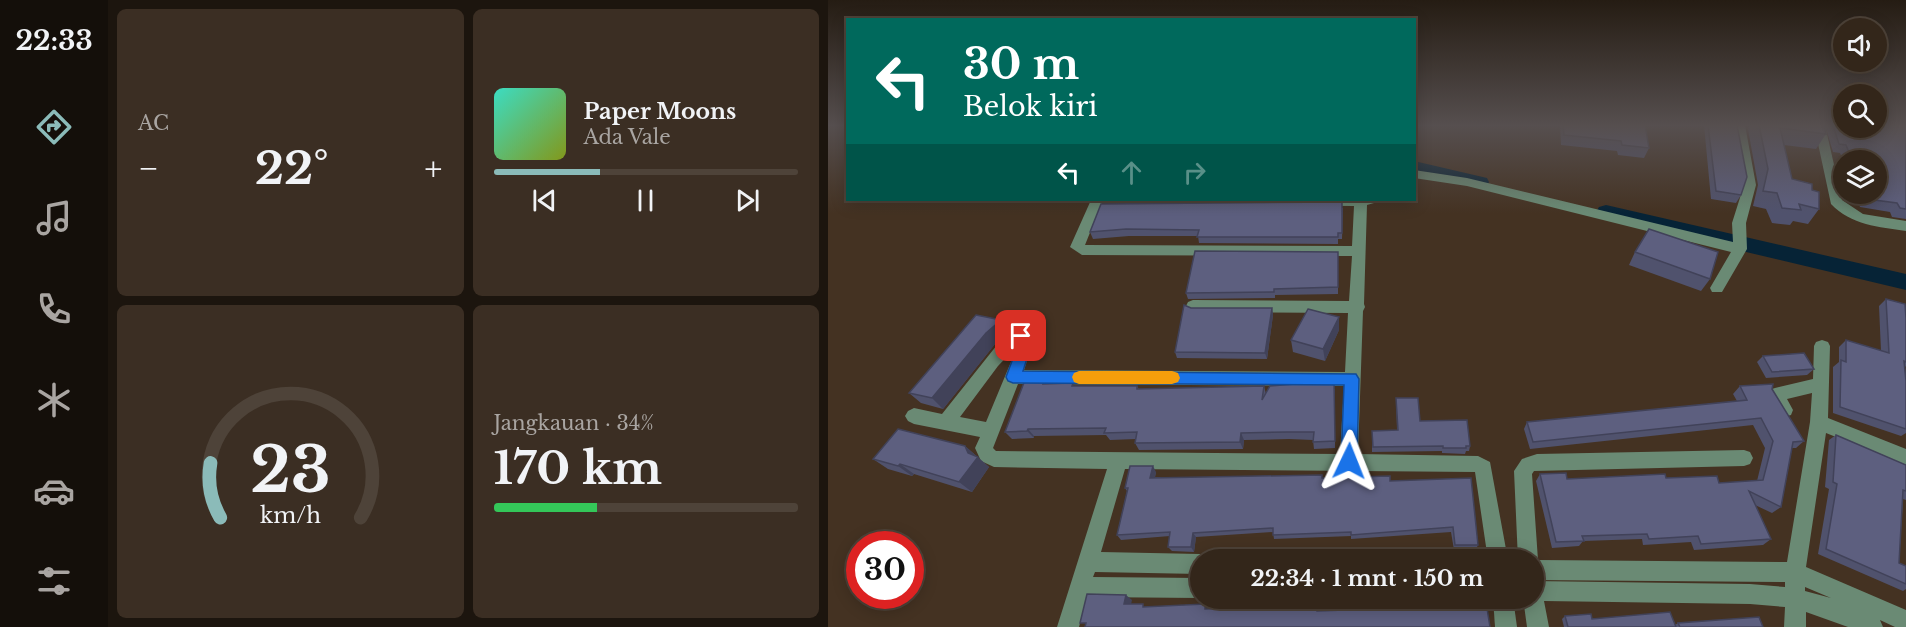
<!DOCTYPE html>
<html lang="id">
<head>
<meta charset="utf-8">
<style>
	:root { --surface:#33261a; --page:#3b2e23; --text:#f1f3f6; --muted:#a9a5a2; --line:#4e4339; --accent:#8bbbb9 }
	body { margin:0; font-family:"Libre Baskerville",serif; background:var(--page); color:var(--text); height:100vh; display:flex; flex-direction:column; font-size:22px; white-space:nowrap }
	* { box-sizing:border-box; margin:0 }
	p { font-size:20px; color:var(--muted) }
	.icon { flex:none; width:33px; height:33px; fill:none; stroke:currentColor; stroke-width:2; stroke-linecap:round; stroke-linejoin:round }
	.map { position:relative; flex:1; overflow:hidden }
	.side { display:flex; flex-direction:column; gap:9px; padding:9px; background:#1c150e; width:720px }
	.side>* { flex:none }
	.banner { position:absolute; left:18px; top:18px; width:570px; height:183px; border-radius:0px; box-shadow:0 3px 15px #0003,0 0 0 2px var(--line); background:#00695c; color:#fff; overflow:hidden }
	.tools { position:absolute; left:1005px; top:18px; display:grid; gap:12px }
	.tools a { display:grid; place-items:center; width:54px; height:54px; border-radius:50%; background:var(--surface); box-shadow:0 3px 15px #0003,0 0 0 2px var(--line); font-size:30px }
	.speed { position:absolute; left:18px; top:531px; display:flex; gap:12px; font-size:30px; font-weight:700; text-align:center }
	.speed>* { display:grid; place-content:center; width:78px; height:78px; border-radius:50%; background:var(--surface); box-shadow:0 3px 15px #0003,0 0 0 2px var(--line); line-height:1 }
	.speed .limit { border:9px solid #d22; background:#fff; color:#111 }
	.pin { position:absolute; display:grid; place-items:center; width:51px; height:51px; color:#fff; margin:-26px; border-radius:12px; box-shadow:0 3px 9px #0006 }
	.me { position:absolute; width:66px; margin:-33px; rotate:2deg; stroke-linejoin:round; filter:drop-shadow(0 0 4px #0008) }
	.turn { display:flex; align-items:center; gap:21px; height:126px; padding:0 18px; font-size:27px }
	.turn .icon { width:78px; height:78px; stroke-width:2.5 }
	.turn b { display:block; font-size:42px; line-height:51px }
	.lanes { display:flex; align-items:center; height:57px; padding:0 18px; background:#0003; justify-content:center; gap:30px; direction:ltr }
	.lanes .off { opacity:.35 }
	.big { font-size:45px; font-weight:700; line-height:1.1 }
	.side .tile { flex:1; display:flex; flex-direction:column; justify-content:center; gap:9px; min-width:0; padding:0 21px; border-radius:9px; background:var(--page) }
	.side .dial { align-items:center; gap:0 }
	.dial svg { height:156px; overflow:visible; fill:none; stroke:var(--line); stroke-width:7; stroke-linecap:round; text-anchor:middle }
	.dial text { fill:var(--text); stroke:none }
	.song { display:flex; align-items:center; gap:18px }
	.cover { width:72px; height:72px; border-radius:9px; background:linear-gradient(135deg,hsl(170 70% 55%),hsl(70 70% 35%)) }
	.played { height:6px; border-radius:3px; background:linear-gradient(90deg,var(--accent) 35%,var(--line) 35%) }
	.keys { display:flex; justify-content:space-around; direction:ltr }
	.heat { display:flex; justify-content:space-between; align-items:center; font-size:33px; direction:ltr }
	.charge { height:9px; border-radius:4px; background:linear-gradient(90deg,#34c759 34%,var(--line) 0) }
	.side .tiles { flex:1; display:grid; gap:9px; grid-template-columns:repeat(2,1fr) }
	.trip { position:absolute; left:362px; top:549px; width:354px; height:60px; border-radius:30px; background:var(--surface); box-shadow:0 3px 15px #0003,0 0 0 2px var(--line); font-weight:700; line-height:60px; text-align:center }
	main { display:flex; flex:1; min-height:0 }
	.tabs { display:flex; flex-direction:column; width:108px; justify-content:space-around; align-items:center; background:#140f0a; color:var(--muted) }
	.tabs .icon { width:42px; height:42px }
	.tabs .on { color:var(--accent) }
	.tabs b { font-size:27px; color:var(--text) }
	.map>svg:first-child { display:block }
</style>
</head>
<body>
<main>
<nav class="tabs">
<b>22:33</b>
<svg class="icon on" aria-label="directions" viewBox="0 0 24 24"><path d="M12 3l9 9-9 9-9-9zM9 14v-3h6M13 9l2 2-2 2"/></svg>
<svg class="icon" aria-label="music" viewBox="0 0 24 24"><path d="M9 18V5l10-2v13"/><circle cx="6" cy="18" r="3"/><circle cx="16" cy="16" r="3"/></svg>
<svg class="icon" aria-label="phone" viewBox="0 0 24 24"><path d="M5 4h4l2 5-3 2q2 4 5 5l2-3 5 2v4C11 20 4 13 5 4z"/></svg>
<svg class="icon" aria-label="climate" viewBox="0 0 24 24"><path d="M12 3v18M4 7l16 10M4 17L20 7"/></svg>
<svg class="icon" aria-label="car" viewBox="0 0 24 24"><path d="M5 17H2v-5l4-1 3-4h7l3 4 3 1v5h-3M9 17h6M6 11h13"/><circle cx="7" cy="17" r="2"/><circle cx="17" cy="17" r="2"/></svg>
<svg class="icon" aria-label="filters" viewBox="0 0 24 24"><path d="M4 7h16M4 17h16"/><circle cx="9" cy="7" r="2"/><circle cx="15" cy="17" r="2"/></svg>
</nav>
<section class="side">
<div class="tiles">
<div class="tile"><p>AC</p>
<div class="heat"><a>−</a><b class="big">22°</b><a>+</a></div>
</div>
<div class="tile">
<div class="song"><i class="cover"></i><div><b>Paper Moons</b><p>Ada Vale</p></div></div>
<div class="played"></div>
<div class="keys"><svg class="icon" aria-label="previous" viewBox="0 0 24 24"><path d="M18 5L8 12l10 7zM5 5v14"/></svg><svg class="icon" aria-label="pause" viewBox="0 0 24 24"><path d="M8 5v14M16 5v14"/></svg><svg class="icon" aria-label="next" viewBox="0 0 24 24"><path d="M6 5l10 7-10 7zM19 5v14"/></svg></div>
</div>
<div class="tile dial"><svg viewBox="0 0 100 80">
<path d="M14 69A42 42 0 1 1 86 69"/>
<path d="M14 69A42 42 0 0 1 9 41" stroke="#8bbbb9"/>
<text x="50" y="56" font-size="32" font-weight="700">23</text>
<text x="50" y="72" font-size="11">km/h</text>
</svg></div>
<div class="tile"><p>Jangkauan · 34%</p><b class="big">170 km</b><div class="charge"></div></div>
</div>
</section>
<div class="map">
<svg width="1078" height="627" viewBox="0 0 1078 627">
	<rect width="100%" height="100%" fill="#443222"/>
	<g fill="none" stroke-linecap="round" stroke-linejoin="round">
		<!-- canal -->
		<g fill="#062336" fill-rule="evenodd">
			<polygon points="586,161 659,178 661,182 659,186 652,188 586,173"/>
			<polygon points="778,205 1078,274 1078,290 771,217 768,212 771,207"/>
		</g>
		<!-- minor -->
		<g fill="#6a8a74" fill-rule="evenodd">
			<polygon points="905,125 917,125 928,185 918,223 919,249 894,292 884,292 882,288 903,252 639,186 586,178 586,170 639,178 905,242 904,223 916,185"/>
			<path d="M986,125h11l17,75 21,14 43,7v10c-27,-4 -55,-6 -75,-27z"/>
			<path d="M263,200h12l-18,45 267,1 2,-40 -214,-2 -6,-4h242l-2,3 -7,2 -3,99 1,3 -2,4 -5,143 120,2 12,6 18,98h-20l-13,-88 -350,-3 -24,83 99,2 8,6h-8v14l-105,-2 -2,5 107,1v20l-113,-1 -8,30h-22l50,-158 -113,-2 -13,-6 -6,-13 5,-11 -66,-13 -6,-3 -3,-5 3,-5 6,-3 28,6 55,-69 10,-9 14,-6 10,6 3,4 -10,30 321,2 3,-59 -155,-1 -5,-2 -2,-4 2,-4 5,-2 156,1 3,-45 -270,-1 -12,-8zM190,345l-32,77 -26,-5 38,-51zM190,384l326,2 -4,68 -344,-3 -3,-3z"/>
			<path d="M994,340l6,2 2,4 -2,72 78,31v16l-80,-32 -20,134 100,43v17h-11l-15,-7 3,7h-35l-42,-15v15h-22l1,-20 -35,-3 -206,-3 5,26h-22l-4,-29h10v-17l217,3 35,3v-5l-252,-2v-20h-15l-4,-89 8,-12 15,-5 207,-4 6,2 3,6 -3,6 -6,2 -210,5 -2,3 6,86 249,2 23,-140 2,-29 -25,6 6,11 -2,5c-13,5 -19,-9 -24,-20l2,-5 6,-2 38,-9 1,-33 2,-4zM977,587l26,11 -26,-7z"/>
			<polygon points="665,598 685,598 689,627 667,627"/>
		</g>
	</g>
	<!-- wall -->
	<g fill="#50526d">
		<polygon points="732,125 817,125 821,148 816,158 790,155 789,151 733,145"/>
		<polygon points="876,125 909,125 913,195 908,203 883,199"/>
		<polygon points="922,125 996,125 998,134 988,149 956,145 964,179 984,190 991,209 980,224 965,221 962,225 944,223 938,209 925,206 930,185 920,129"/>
		<polygon points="997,125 1078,125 1078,219 1064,217 1062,212 1032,207 1027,194 1048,194 1048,160 1016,160 1016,162 1012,153 1005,152"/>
		<polygon points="515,208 514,239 510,239 510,244 371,243 370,236 301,236 265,239 262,232"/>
		<polygon points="510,252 510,294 447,295 447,298 360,299 358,293"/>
		<polygon points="807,252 882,279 873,291 801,265"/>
		<polygon points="1058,299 1078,318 1078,366 1077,367 1078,381 1078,433 1073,436 1005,413 1005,367 1011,362 1011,347 1018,340 1053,351 1051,306"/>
		<polygon points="363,308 444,308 445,315 439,359 349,358 347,352"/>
		<polygon points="511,330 497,361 465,352 463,340"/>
		<polygon points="181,332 167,344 115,409 93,403 81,393"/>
		<polygon points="935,356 986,369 979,375 938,378 929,362"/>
		<polygon points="217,379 221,384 247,386 309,386 311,389 436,386 438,394 507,389 507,448 486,449 485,440 461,439 416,440 415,449 311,450 307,443 308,439 282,440 278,435 206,436 206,438 184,439 177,432"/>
		<polygon points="912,386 944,389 976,441 968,448 964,448 953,507 944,513 927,505 943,539 935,545 866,550 863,542 815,545 814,539 755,541 751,546 724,548 708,481 712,474 739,479 838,478 891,483 929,481 937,448 925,425 702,449 696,429 699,422 909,401 905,394"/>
		<polygon points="568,398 592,421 642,446 641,451 638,451 637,454 614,453 614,451 544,452 544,431 569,430"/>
		<polygon points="1008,435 1078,465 1078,500 1075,499 1071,563 1078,566 1078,589 1075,591 990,554 1001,489 997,487 1001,440"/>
		<polygon points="137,446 161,467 144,492 86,474 84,476 60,469 45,459"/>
		<polygon points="328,472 327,477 494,478 562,481 650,545 648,549 626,550 623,532 523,539 523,536 446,539 445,532 368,537 366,552 344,551 340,547 342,536 293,540 289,535 299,491 297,488"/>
		<polygon points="737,616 847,625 850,623 935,627 736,627 734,619"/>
	</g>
	<!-- shaded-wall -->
	<g fill="#414259">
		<polygon points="444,308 445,315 439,359 437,353"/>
		<polygon points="511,317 511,330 497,361 495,349"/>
		<polygon points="173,320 181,332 167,344 115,409 104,398 158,333"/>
		<polygon points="200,429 206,436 206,438 199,431"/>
		<polygon points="413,433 416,440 415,449 412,442"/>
		<polygon points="137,446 161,467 144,492 131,482 140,453"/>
		<polygon points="72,464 86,474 84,476 70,466"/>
		<polygon points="325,466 328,472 326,483 322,478"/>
		<polygon points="365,533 368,537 366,552 363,547"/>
		<polygon points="298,595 304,600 302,609 296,604"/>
	</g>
	<!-- building -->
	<g fill="#5d5f7f" stroke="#414259" stroke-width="1.5">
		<polygon points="735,125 817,125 821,148 794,145 793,141 736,135"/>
		<polygon points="880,125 909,125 919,177 913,195 888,191"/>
		<polygon points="931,125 996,125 998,134 952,128 964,179 984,184 984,190 991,192 991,209 971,204 973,210 954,208 949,193 935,191 940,169"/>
		<polygon points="1005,125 1016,125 1016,128 1048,128 1048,125 1078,125 1078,209 1072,208 1069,203 1039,199 1037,194 1048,194 1048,160 1024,160 1018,145 1011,144"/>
		<polygon points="514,202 514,233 510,233 510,237 369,237 371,230 298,229 262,232 273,204"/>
		<polygon points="821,229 890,252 882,279 807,252"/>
		<polygon points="367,251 510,252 510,287 446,289 446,292 358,293"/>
		<polygon points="1058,299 1077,304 1078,318 1078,362 1076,361 1078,381 1078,429 1012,407 1013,360 1018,362 1018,340 1061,353"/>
		<polygon points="356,305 363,308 444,308 437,353 347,352"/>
		<polygon points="480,309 511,317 495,349 463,340"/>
		<polygon points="148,315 173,320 158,333 104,398 81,393"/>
		<polygon points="976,353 986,369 944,372 935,356"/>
		<polygon points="217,379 215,384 245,383 244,386 309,386 309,389 436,386 434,400 442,386 506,381 507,441 485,442 486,432 459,432 413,433 412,442 307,443 309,432 276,433 278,428 200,429 199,431 177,432 197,380"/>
		<polygon points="945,384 944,389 976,441 965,442 953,507 921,491 943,539 873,544 870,536 821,539 819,534 754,536 756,541 728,542 712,474 738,473 739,479 837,474 838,478 889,476 891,483 935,480 945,441 933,418 705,442 699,422 919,400 912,386"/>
		<polygon points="568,398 590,398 592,421 639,420 642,446 638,446 638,448 615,448 615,446 545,447 544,431 570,430"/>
		<polygon points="70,429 137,446 140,453 150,457 131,482 72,464 70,466 45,459"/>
		<polygon points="1008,435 1078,465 1078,491 1075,490 1071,563 1078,566 1078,584 998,549 1009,484 1005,482"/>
		<polygon points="302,466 325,466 322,478 494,475 494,478 562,476 562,481 643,478 650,545 627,545 625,527 523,535 523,532 445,535 445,528 365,533 363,547 340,547 342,532 289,535 300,488 297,488"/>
		<polygon points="259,594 298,595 296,604 315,604 315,607 377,604 377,609 465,606 465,601 489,600 489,611 632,606 631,603 658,602 662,627 257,627 258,623 252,623"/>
		<polygon points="842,612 848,627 740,627 737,616 763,614 764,619"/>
		<polygon points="931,617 935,627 852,627 850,623"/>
	</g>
	<!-- sky -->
	<linearGradient id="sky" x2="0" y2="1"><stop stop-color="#251c13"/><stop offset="0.59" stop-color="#564f4f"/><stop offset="1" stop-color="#564f4f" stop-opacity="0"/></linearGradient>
	<rect width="1078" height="213" fill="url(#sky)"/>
	<!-- route -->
	<polygon fill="#1a73e8" stroke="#114b97" stroke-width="1.5" points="193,331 198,332 205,340 195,371 528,374 531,379 529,461 527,467 521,469 515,467 513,461 516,385 185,383 180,381 178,377 190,345 186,336 188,332"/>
	<!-- slow -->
	<polygon fill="#f59e0b" points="251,371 344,371 350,373 352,378 350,382 344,384 251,384 246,382 244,377 246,373"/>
</svg>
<div class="tools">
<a><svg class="icon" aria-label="sound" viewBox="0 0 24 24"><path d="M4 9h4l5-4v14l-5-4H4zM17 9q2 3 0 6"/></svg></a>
<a><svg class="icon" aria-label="search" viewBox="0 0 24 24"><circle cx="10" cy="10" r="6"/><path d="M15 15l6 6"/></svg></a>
<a><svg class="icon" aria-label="layers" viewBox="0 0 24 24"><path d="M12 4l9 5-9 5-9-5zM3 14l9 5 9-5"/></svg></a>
</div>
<div class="speed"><div class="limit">30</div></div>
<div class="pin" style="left:193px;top:336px;background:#d93025"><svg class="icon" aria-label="arrive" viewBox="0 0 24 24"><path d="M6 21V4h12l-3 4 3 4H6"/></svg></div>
<svg class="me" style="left:521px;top:461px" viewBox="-20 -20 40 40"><path d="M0-17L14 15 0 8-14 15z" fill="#1a73e8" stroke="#fff" stroke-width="4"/></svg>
<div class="trip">22:34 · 1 mnt · 150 m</div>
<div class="banner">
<div class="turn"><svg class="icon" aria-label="left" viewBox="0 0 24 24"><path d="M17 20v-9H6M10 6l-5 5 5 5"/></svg><div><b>30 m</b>Belok kiri</div></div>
<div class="lanes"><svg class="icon" aria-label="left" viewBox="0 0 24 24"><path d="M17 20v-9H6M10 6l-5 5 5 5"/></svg><svg class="icon off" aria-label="ahead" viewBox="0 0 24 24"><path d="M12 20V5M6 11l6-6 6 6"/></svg><svg class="icon off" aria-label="right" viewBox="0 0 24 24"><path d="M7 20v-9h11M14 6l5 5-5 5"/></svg></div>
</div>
</div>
</main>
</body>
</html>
